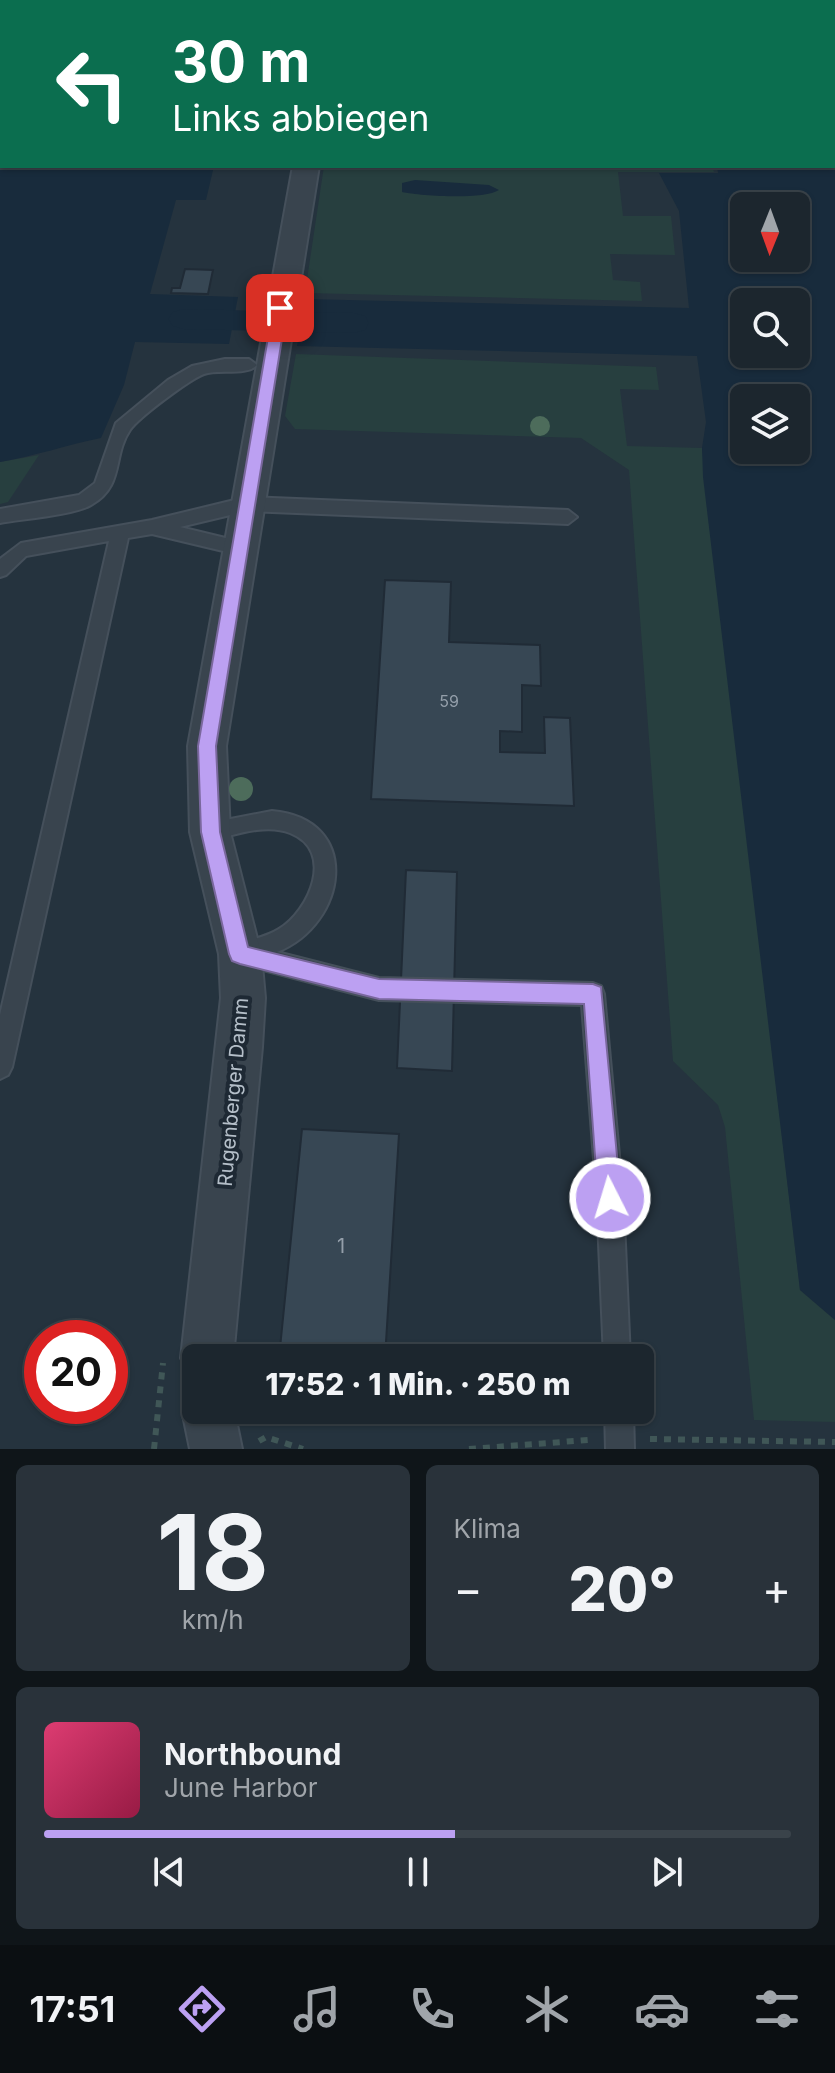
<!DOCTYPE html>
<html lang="de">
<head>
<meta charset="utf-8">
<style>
	:root { --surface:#1c262e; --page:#29323a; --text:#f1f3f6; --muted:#a0a5aa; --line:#3a434a; --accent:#bca0f2 }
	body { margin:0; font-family:Inter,sans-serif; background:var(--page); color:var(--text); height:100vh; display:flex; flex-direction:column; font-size:30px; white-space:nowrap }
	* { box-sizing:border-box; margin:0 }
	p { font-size:26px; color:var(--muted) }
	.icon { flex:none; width:44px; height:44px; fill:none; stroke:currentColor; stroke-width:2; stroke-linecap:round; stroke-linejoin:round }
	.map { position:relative; height:1449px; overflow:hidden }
	.sheet { display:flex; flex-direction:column; gap:16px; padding:16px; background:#0f1519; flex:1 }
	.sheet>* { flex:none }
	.guide { position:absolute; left:0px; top:0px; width:836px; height:168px; box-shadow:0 2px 6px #0004,0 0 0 2px var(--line); background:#0b6e4f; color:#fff; overflow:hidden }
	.needle { width:52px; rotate:181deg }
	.tools { position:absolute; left:730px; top:192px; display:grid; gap:16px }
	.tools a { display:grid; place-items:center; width:80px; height:80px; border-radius:12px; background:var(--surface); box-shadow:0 2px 6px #0004,0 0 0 2px var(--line); font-size:40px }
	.speed { position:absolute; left:24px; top:1320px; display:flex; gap:16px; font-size:40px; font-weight:700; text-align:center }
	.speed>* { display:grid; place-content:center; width:104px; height:104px; border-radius:50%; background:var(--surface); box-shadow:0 2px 6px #0004,0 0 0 2px var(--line); line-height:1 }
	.speed .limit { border:12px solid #d22; background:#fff; color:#111 }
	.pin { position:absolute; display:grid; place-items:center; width:68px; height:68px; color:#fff; margin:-34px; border-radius:16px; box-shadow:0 4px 12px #0006 }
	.me { position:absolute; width:88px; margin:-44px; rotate:355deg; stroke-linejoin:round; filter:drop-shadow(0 0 6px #0008) }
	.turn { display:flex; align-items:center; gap:28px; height:168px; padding:0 40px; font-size:36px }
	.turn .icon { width:104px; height:104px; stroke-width:2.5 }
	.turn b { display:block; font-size:56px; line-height:68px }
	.big { font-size:60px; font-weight:800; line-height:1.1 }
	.sheet .tile { flex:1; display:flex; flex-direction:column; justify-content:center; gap:12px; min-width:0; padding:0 28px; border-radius:12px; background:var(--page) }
	.sheet .dial { align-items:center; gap:0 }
	.dial b { font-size:104px; line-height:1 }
	.song { display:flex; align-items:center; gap:24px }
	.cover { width:96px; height:96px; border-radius:12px; background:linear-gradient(135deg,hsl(340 70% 55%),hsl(340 70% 35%)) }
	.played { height:8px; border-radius:4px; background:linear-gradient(90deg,var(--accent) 55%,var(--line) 55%) }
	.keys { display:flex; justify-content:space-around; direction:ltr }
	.heat { display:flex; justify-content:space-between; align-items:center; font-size:44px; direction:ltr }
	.sheet .tiles { flex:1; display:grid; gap:16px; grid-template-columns:1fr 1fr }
	.tile:last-child { grid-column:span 2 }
	.trip { position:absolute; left:182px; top:1344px; width:472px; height:80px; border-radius:12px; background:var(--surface); box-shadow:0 2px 6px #0004,0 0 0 2px var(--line); font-weight:800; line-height:80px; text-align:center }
	.dock { display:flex; height:128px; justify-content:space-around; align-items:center; background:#0b0f12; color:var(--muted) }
	.dock .icon { width:56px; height:56px }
	.dock .current { color:var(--accent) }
	.dock b { font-size:36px; color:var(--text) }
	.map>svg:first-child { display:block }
</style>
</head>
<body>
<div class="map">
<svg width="835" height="1449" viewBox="0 0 835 1449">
	<rect width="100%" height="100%" fill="#25333e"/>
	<!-- green -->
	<g fill="#273f3f">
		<polygon points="324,166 712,166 714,172 618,172 623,216 671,216 675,255 610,254 613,280 640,282 642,301 305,293"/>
		<polygon points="296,354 656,367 659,390 620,389 627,446 702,448 800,1290 835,1320 835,1422 754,1420 725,1127 718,1105 673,1061 629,470 581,438 295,429 285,416"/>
		<polygon points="39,455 8,502 0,504 0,462"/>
	</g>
	<!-- water -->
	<g fill="#182b3c" fill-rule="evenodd">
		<path d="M617,0h218v1320l-35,-30 -97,-813 -1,-29 4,-26 -9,-66 -400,-10 7,-47 385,9 -10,-97 -20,-38h59l-1,-7h117v-164zM744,206h52v52h-52zM744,302h52v52h-52zM744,398h52v52h-52z"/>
		<path d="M0,52l2,114h212l-8,34h-30l-26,94 88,3 -9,47 -94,-2 -11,43 -23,53c-34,7 -66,18 -101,24z"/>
		<path d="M415,180l74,5 10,5c-15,10 -78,6 -97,2v-9z"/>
	</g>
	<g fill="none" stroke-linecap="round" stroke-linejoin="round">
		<!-- canal -->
		<polygon fill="#182b3c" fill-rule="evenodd" points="183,309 354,313 365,316 369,323 365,330 354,333 183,329 173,326 168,319 173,312"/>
	</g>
	<!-- building -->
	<g fill="#374754" stroke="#202b36" stroke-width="2">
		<polygon points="185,269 213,270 208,294 171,293 172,288 180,288"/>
		<polygon points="385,580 451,582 449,642 540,645 541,686 522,685 522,732 500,731 500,752 545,753 544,717 570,718 574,806 371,799"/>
		<polygon points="406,870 457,872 452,1071 397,1068"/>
		<polygon points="302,1129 399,1134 385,1358 279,1358"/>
	</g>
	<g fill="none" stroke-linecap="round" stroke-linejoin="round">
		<!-- service casing -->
		<g stroke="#45505b" stroke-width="4">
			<g id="service">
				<path d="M225,359h24l8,6c-10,11 -38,4 -53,9 -14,5 -66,44 -74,56 -18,26 -5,56 -39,75 -17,10 -69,14 -91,18v-14l79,-14 16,-12 21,-60 52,-43 24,-14z"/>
				<polygon points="247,497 568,510 577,517 568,524 247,511 180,527 246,543 249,548 246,553 240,555 152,534 128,538 12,1067 8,1075 0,1079 0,1015 109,541 26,556 6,575 0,577 0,559 21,543 152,520"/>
				<path d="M272,811c92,8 75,114 5,141l102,26 214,5 8,3 3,8 19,204 7,160h-26l-7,-160 -15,-193 -203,-5 -147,-38 -3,-8 3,-8c15,-6 33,-8 47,-17 30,-18 57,-78 11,-96 -24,-10 -56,2 -80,8l-7,-2 -4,-7 4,-7 7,-2z"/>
				<polygon points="605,1410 633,1410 634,1449 606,1449"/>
			</g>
		</g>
		<!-- minor casing -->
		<g stroke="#45505b" stroke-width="4">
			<g id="minor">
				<polygon points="342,0 366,0 340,2"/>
				<polygon points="293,166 319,166 226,746 230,832 261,954 265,998 262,1047 233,1358 196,1358 196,1379 189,1376 181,1358 221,998 219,954 190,832 188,746"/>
				<polygon points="196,1389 196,1410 234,1410 242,1449 190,1449 182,1410 190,1392"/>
			</g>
		</g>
		<!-- primary casing -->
		<g stroke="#45505b" stroke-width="4">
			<g id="primary">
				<polygon points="33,0 76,0 77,2 34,2"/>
				<polygon points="817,0 835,0 835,9 834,2 816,2"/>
			</g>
		</g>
		<!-- path -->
		<g stroke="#405757" stroke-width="6" stroke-dasharray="7 7" stroke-linecap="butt">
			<polyline points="650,1439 835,1442"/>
			<polyline points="259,1441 266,1437 303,1449"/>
			<polyline points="154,1449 163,1363"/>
			<polyline points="469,1449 588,1440"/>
		</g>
		<!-- service -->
		<use href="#service" fill="#39444e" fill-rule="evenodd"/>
		<!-- minor -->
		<use href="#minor" fill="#39444e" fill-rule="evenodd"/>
		<!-- primary -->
		<use href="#primary" fill="#57636e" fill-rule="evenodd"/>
	</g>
	<!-- trees -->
	<g fill="#4d6c5b">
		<circle cx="540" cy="426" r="10"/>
		<circle cx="241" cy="789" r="12"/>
	</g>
	<!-- route -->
	<polygon fill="#bca0f2" stroke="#7a689d" stroke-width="2" points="280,303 287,308 216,746 220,832 248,947 379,979 593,984 601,987 621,1198 618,1206 610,1210 602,1206 598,1198 584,1004 379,999 240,964 232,961 229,954 201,832 198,746 273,308"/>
	<g text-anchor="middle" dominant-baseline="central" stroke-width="8" stroke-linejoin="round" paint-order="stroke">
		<!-- number labels -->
		<g font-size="16" fill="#949faa">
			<text x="449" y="701">59</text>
		</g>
		<!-- street labels -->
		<g font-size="20" fill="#b5bfc9" stroke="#1e2934">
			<text transform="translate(233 1092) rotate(-85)">Rugenberger Damm</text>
		</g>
		<!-- near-number labels -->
		<g font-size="20" fill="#949faa">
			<text x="341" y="1246">1</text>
		</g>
	</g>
</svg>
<div class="tools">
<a><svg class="needle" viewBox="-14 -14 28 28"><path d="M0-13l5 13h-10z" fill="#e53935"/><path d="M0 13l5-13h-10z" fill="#a0a5aa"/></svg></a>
<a><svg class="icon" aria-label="search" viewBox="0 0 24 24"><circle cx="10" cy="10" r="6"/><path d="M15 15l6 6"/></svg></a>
<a><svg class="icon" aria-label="layers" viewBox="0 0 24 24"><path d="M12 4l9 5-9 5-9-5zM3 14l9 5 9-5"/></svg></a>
</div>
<div class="speed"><div class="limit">20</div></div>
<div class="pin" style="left:280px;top:308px;background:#d93025"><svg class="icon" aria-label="arrive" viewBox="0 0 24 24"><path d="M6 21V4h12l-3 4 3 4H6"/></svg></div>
<svg class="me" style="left:610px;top:1198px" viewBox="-20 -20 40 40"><circle r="17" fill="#bca0f2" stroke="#fff" stroke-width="3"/><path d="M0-11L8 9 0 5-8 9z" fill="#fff"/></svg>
<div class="trip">17:52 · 1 Min. · 250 m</div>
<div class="guide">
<div class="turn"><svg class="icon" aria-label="left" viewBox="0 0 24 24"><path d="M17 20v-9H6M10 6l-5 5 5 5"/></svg><div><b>30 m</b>Links abbiegen</div></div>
</div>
</div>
<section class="sheet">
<div class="tiles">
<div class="tile dial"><b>18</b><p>km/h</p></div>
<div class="tile"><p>Klima</p>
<div class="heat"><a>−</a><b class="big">20°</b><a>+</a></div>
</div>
<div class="tile">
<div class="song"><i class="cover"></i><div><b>Northbound</b><p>June Harbor</p></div></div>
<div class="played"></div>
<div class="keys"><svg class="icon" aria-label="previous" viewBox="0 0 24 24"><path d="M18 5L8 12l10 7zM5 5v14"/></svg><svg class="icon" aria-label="pause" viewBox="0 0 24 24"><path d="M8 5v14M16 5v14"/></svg><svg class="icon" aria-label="next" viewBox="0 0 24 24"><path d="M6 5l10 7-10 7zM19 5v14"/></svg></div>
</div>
</div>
</section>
<nav class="dock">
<b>17:51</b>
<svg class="icon current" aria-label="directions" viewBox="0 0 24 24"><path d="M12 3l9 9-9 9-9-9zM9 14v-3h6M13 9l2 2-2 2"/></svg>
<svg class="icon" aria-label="music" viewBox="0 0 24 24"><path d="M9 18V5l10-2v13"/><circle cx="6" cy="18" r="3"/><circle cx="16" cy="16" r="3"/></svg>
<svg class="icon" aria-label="phone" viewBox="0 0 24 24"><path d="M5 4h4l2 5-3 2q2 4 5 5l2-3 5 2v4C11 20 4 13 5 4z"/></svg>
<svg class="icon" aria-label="climate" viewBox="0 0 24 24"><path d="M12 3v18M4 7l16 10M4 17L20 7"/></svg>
<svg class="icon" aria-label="car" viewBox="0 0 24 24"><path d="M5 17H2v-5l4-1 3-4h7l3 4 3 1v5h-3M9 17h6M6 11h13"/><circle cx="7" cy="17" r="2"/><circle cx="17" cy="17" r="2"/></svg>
<svg class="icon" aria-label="filters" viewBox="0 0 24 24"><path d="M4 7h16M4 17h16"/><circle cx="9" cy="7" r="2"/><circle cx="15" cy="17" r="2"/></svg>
</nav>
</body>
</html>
